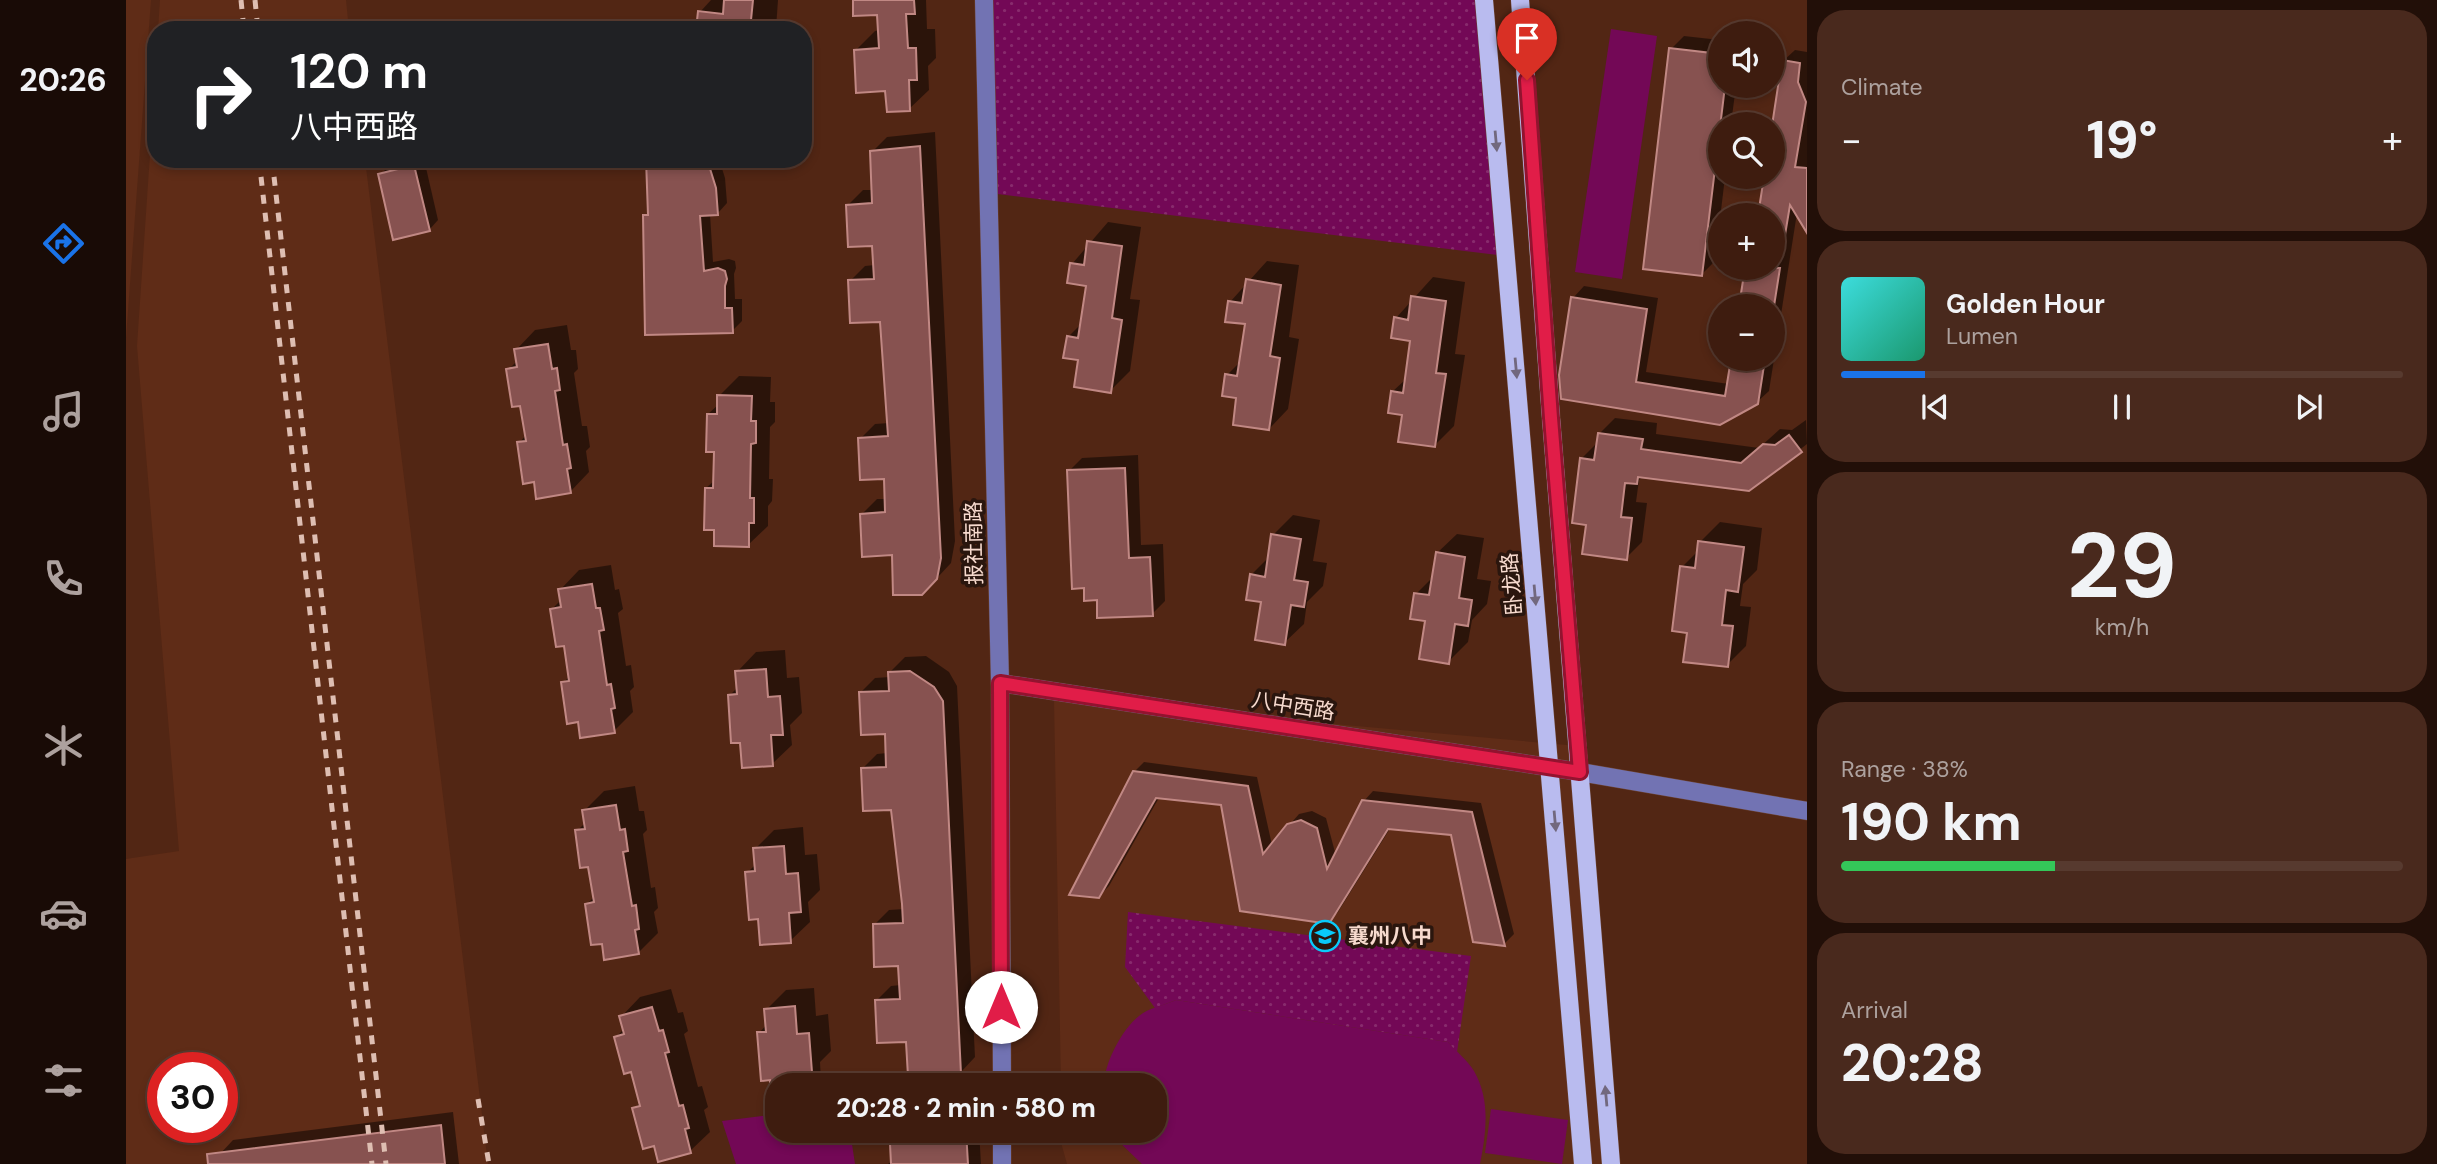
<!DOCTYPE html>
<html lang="en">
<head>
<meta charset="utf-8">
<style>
	:root { --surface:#3e1c0f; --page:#49291d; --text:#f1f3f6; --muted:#ada19e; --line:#573a2f; --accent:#1a73e8 }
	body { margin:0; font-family:"DM Sans","Noto Sans SC",sans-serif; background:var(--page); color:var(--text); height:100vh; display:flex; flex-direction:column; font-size:26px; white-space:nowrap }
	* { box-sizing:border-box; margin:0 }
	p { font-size:23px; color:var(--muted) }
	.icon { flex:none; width:38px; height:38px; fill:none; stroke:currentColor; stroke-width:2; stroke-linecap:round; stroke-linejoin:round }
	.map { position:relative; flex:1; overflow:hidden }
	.side { display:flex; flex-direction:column; gap:10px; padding:10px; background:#220f08; width:630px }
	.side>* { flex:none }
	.hud { position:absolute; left:21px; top:21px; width:665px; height:147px; border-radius:28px; box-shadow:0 4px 10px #0003,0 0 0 2px var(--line); background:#202124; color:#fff; overflow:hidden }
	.buttons { position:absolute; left:1582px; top:21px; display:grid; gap:14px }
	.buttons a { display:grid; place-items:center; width:77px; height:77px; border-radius:50%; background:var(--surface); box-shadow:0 4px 10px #0003,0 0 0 2px var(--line); font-size:35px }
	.speed { position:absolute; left:21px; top:1052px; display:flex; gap:14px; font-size:35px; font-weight:700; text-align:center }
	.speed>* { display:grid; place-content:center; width:91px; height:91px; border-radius:50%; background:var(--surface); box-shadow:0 4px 10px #0003,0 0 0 2px var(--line); line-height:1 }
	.speed .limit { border:10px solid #d22; background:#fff; color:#111 }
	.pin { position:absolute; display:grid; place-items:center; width:60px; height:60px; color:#fff; margin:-72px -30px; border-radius:50% 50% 50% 0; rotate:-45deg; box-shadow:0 0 7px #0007 }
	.pin .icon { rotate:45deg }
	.me { position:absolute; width:77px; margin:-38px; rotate:0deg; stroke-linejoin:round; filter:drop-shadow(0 0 5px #0008) }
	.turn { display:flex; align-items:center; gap:24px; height:147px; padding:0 28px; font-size:32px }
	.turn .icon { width:91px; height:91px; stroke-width:2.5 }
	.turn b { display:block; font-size:49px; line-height:60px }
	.big { font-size:52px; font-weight:800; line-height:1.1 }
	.side .card { flex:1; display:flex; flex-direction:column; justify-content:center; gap:10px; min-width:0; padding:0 24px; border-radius:28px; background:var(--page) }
	.side .dial { align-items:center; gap:0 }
	.dial b { font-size:91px; line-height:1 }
	.song { display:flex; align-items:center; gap:21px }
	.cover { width:84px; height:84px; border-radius:10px; background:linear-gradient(135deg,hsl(180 70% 55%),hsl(160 70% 35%)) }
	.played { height:7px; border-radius:4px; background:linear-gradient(90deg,var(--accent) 15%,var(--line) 15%) }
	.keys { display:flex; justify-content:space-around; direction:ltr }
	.heat { display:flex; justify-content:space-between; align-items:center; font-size:38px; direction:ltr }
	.charge { height:10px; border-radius:5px; background:linear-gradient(90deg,#34c759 38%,var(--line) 0) }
	.trip { position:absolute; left:639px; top:1073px; width:402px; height:70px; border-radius:28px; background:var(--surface); box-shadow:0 4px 10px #0003,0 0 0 2px var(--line); font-weight:800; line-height:70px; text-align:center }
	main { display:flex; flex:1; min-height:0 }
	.tabs { display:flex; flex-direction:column; width:126px; justify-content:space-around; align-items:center; background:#190b06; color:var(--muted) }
	.tabs .icon { width:49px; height:49px }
	.tabs .current { color:var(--accent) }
	.tabs b { font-size:32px; color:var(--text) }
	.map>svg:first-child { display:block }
</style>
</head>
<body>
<main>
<nav class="tabs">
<b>20:26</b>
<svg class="icon current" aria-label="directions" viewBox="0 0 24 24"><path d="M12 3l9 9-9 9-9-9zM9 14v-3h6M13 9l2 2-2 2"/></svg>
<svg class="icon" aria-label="music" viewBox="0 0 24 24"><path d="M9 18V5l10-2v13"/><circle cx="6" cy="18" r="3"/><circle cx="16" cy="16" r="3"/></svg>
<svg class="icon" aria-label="phone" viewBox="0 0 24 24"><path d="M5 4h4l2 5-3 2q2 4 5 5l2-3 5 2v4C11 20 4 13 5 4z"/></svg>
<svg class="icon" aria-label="climate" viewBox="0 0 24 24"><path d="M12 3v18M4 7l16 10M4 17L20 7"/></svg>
<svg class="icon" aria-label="car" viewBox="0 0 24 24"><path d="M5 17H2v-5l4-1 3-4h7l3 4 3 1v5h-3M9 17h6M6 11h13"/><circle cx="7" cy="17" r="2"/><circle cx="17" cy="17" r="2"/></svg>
<svg class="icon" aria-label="filters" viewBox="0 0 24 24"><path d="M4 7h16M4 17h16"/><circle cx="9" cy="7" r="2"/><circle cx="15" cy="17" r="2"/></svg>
</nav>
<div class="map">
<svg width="1681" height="1164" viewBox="0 0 1681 1164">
	<defs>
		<pattern id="park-dots" width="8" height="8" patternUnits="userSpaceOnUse" patternTransform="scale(1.75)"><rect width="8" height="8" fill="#730856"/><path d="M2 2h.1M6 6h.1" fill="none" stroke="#882b6d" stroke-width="1.8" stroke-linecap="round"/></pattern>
	</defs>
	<rect width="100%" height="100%" fill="#522614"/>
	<!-- built -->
	<g fill="#5f2c17" fill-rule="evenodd">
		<polygon points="0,0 25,0 0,338"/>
		<polygon points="34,0 220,0 223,30 32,30"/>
		<path d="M30,66v93h209l123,1005h-362v-305l53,-8 -42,-505zM37,1068h59v59h-59z"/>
		<polygon points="928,699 1452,746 1485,1164 941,1164 936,1146 936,1131 1029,1130 1029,1085 935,1085"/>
	</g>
	<!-- grass -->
	<g fill="#730856">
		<polygon points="1485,29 1531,36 1496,279 1449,272"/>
		<path d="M1050,1000l272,42c8,9 20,19 26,29 17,30 12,62 6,93h-338l-28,-27 -2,-6 43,-1v-45h-51c0,-21 18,-56 35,-69 9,-8 26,-11 37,-16z"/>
		<polygon points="1365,1109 1442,1120 1436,1164 1359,1153"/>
		<polygon points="651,1114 651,1130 724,1131 729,1164 610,1164 596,1121"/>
	</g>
	<!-- park -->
	<g fill="url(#park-dots)">
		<polygon points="858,0 1358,0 1380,256 863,193"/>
		<polygon points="1002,912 1345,956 1331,1052 1322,1042 1050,1000 1029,1008 999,967"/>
	</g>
	<!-- shadow -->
	<g fill="#0007">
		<polygon points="585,0 652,0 650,29 572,30 574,12"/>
		<polygon points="729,0 800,0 801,29 809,29 810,58 802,66 803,90 783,109 761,89 730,50 749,31 754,30 753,14"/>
		<polygon points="1558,36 1594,40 1594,86 1610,86 1605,124 1594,124 1594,177 1599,177 1589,261 1576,274 1545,49"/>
		<polygon points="1669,50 1681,52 1681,229 1671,213 1643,391 1631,402 1437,398 1447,298 1458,286 1532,298 1520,372 1603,384 1607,359 1647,359 1647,306 1615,306 1621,268 1647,268 1647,215 1634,215 1640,177 1647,177 1647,130 1657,61"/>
		<polygon points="809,132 829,541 825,563 811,578 768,553 736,514 751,499 760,499 759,477 734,439 749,424 763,423 755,320 724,281 739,266 749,265 748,244 722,205 737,190 747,190 746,152 761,137"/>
		<polygon points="287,159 298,159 312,220 303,230 254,175 264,165"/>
		<polygon points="522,159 593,159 599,178 601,203 592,213 584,214 587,262 603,259 609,261 610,268 608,274 609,299 616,299 616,321 606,331 519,216 523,211"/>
		<polygon points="982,222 1015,227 1004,299 1014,300 1004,371 984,391 954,359 942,337 956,323 962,285 946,264"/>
		<polygon points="1141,261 1173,265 1163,337 1173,339 1162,409 1143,429 1112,397 1101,375 1115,361 1121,323 1104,302"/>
		<polygon points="1307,277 1339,282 1329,354 1339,355 1328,426 1309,445 1278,414 1266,392 1281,378 1286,339 1270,318"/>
		<polygon points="441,325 445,350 450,350 452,369 448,373 456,426 461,426 464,447 460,451 463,472 444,492 409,480 393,443 400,435 395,404 382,370 391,361 390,350 409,330"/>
		<polygon points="613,376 645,377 644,402 649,402 649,422 644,427 643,479 647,479 646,501 642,506 642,526 622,545 590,528 580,488 589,480 589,450 582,414 593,404 593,396"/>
		<polygon points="1489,418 1531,423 1530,434 1633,448 1654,429 1666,430 1680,420 1681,444 1622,490 1517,476 1513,480 1510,502 1521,503 1516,542 1500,558 1462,523 1455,459 1471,443 1473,434"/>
		<polygon points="1012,455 1015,545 1037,544 1039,601 1026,614 972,599 943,471 956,458"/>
		<polygon points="1167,515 1194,520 1187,561 1201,563 1197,586 1181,602 1178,624 1158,643 1125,575 1143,557 1147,535"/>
		<polygon points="1594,522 1636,528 1631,570 1617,584 1614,606 1625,607 1620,646 1601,665 1563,631 1556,567 1573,550 1574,542"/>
		<polygon points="1331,534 1358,538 1351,579 1365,581 1361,604 1346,620 1342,642 1322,662 1290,594 1308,576 1311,553"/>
		<polygon points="485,565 489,590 493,589 497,609 492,613 500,666 505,665 508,687 504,691 507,712 488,731 453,720 437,683 444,676 440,644 426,609 435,600 434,590 453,570"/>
		<polygon points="659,650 661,678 673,677 676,713 664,725 666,745 646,764 616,741 603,696 612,687 611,672 630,652"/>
		<polygon points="800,656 823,672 831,686 849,1057 835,1072 782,1040 750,1001 765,986 775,985 774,964 748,925 763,910 778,909 767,808 736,769 751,754 761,753 760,732 734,693 749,678 764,677 764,672 779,657"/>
		<polygon points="1018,762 1131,777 1146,845 1173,814 1186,811 1200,818 1210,856 1237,802 1247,791 1355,803 1388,934 1378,944 1326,833 1265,827 1212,912 1202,922 1115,910 1097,803 1034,796 983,886 973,896 1008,772"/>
		<polygon points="509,786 513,811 518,811 521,830 517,834 525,888 529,887 532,908 528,912 532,933 512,953 477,942 461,904 469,896 464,865 451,831 460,822 458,811 478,791"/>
		<polygon points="677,827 679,855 691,854 694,890 682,902 684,922 664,941 634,917 621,873 630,864 629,849 648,830"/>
		<polygon points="688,988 690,1016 702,1014 705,1051 694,1062 695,1082 692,1085 651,1085 651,1104 647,1104 645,1078 633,1033 641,1024 640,1010 660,990"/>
		<polygon points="545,989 552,1013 557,1012 562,1031 558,1034 572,1087 576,1086 582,1107 578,1110 584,1132 564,1151 529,1144 508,1109 515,1102 506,1069 490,1037 498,1029 495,1017 514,997"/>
		<polygon points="327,1112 333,1164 95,1164 94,1154 107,1140"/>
		<polygon points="786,1130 853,1130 855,1164 762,1164 767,1160 765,1145 778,1132"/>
	</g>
	<!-- building -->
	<g fill="#875250" stroke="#c18884" stroke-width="2">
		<polygon points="598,0 627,0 624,30 570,30 572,11 597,14"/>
		<polygon points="727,0 788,0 789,14 780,14 782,48 790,48 791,80 783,80 784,111 761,112 759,91 730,93 728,50 753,48 751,15 727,16"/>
		<polygon points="1543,48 1594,54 1594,86 1599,86 1576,276 1517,269"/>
		<polygon points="1656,60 1674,63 1672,82 1680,102 1669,167 1681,168 1681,233 1664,205 1655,259 1647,258 1647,215 1632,215 1638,177 1647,177 1647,119"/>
		<polygon points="794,146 815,558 811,579 796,595 767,595 766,555 736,557 734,514 759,512 758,479 734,480 732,438 762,436 754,322 724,323 722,280 748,279 746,246 722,247 720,205 746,203 744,151"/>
		<polygon points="520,159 581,159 590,188 592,215 574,216 578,271 592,268 599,271 601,279 599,286 599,308 606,308 607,333 519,335 517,215 522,215"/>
		<polygon points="288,165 304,231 267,240 252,174"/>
		<polygon points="961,241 996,246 986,318 996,320 985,393 948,387 952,360 937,358 941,336 952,338 960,286 941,283 944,263 958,265"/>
		<polygon points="1619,268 1654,268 1648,306 1613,306"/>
		<polygon points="1120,279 1155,285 1144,356 1154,358 1143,430 1107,425 1110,398 1096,396 1099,374 1111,376 1119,324 1099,322 1102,301 1116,303"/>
		<polygon points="1285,296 1320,301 1310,373 1320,374 1309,447 1272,442 1276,415 1262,413 1265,391 1277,393 1284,341 1265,338 1268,317 1282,320"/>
		<polygon points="1445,297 1521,309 1510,382 1599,396 1605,359 1639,359 1632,404 1594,425 1435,399 1433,375"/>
		<polygon points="422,344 426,369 431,368 434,390 429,391 437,445 441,444 445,468 441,469 445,493 410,499 408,482 397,484 391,442 400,441 394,406 386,407 380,369 391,367 388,349"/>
		<polygon points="591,395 626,396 625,421 630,421 630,443 625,444 624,498 628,498 628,523 623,523 623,547 588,546 588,530 578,530 579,488 587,488 588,452 580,452 581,414 591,414"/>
		<polygon points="1472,433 1517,439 1515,449 1615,463 1637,444 1649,445 1663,435 1676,452 1623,491 1512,477 1511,484 1499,483 1495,517 1506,518 1501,560 1456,554 1460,525 1446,523 1454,458 1468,460"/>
		<polygon points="999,468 1003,558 1024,557 1027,616 971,618 971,600 958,601 958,588 946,589 941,470"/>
		<polygon points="1145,534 1175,539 1168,580 1182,582 1178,607 1165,605 1159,645 1129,640 1135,602 1120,600 1124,574 1139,577"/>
		<polygon points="1572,541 1618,547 1612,592 1600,590 1596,625 1607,626 1602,667 1557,662 1561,633 1546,631 1554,566 1569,568"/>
		<polygon points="1310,552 1339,557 1333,598 1346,600 1342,626 1329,624 1323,664 1293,659 1299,621 1284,619 1288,593 1303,595"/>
		<polygon points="466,584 470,608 474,608 478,630 473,631 481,685 485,684 489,708 485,709 489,733 454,738 452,722 441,724 435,682 443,681 438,646 430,647 424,609 435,607 432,589"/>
		<polygon points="640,669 642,697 654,696 657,735 645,735 647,766 616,768 614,743 605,743 602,695 611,694 609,671"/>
		<polygon points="784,671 808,687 817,701 835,1074 782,1076 780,1042 751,1043 749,1000 774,999 772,966 748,967 747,924 777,923 776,904 765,810 737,811 735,768 760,767 759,734 735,735 733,692 763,691 762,672"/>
		<polygon points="1007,771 1122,786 1137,854 1161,824 1175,820 1191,828 1201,869 1236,800 1346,812 1379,946 1347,942 1325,835 1262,829 1203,924 1114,911 1095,805 1030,798 973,898 943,895"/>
		<polygon points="490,805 494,830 499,829 502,851 497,852 506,906 510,905 513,929 509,930 513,954 478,960 476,944 465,945 459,904 468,902 462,867 454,868 449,830 459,829 456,810"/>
		<polygon points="658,846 660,874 672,873 675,912 663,913 665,943 634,945 632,919 623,920 619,872 629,871 627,848"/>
		<polygon points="669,1006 671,1034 683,1033 686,1072 674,1073 675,1085 644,1085 644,1080 635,1081 631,1032 640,1032 638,1009"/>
		<polygon points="526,1007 533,1031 537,1030 543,1052 539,1053 553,1106 557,1105 563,1128 559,1129 565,1153 532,1162 528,1146 517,1149 506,1108 514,1106 505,1072 498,1074 488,1037 498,1034 493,1016"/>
		<polygon points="315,1125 319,1164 82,1164 81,1154"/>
		<polygon points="784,1130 840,1130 842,1164 765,1164 764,1144 784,1143"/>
	</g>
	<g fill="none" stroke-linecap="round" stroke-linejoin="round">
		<!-- minor casing -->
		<g stroke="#6c4332" stroke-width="19">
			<g id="minor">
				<polyline points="858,0 874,683 876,1085"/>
				<polyline points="874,683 1454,772 1681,811"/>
				<polyline points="876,1130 876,1164"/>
			</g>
		</g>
		<!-- major casing -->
		<g stroke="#6c4332" stroke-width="19">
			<g id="major">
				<polyline points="1358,0 1457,1164"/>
				<polyline points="1394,0 1425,418 1485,1164"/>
			</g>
		</g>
		<!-- minor -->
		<use href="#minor" stroke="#7273b3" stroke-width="18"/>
		<!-- major -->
		<use href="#major" stroke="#b9bbef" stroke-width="18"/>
		<!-- rail -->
		<g stroke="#debeb2" stroke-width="5" stroke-dasharray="9 9" stroke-linecap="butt">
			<polyline points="115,0 118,30"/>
			<polyline points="129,0 132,30"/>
			<polyline points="133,159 246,1164"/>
			<polyline points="146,159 260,1164"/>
			<polyline points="352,1099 363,1164"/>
		</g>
	</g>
	<!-- one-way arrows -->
	<defs><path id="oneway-solid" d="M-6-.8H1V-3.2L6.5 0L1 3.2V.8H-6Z" transform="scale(1.75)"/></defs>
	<g fill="#72687e">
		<use href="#oneway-solid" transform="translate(1370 141) rotate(85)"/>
		<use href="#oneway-solid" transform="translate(1390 368) rotate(85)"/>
		<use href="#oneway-solid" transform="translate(1409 595) rotate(85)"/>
		<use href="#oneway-solid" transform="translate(1429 821) rotate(85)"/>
		<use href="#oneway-solid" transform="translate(1480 1096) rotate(-95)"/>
	</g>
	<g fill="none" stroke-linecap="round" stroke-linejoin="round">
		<!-- route casing -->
		<g stroke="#92132f" stroke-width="18">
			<polyline id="route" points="875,1007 874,683 1454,772 1425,418 1401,80"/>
		</g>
		<!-- route -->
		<use href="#route" stroke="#e11d48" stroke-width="12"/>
	</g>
	<!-- icons -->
	<defs>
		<g id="school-ring" transform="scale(1.575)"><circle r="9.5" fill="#2a160e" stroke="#09cafa" stroke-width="1.5"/><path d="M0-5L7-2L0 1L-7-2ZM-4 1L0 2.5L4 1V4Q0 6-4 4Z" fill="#09cafa"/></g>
	</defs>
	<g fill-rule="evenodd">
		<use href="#school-ring" x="1199" y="936"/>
	</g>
	<g text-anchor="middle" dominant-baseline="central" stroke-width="7" stroke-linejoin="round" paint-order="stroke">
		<!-- street labels -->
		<g font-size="21" fill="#f7dace" stroke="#2a160e">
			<text transform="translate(848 543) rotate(-91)">报社南路</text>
			<text transform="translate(1386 584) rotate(-95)">卧龙路</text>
			<text transform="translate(1167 706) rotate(9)">八中西路</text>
		</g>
		<!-- poi labels -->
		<g font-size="21" font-weight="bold" fill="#f7dace" stroke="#2a160e" text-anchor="start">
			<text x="1222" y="936">襄州八中</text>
		</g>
	</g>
</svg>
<div class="buttons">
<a><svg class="icon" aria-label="sound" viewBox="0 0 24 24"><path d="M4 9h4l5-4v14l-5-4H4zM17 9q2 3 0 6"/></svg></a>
<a><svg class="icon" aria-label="search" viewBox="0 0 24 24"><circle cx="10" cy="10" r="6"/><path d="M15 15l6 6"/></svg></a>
<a>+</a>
<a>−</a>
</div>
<div class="speed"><div class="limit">30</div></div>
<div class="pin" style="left:1401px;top:80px;background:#d93025"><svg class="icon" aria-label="arrive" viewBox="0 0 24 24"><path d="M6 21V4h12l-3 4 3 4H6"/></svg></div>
<svg class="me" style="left:875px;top:1007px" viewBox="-20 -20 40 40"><circle r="19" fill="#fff"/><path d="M0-13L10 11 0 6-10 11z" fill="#e11d48"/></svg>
<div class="trip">20:28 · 2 min · 580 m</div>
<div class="hud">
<div class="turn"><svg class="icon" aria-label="right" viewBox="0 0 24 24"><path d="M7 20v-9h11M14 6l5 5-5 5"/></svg><div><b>120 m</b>八中西路</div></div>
</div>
</div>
<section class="side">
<div class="card"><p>Climate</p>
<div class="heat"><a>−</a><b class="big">19°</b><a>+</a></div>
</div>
<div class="card">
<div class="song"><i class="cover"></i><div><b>Golden Hour</b><p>Lumen</p></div></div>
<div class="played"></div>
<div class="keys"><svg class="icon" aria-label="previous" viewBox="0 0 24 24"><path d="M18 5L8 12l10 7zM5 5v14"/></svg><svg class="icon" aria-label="pause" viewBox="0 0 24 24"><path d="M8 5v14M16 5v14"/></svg><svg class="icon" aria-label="next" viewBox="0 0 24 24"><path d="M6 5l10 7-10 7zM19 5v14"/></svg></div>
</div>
<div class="card dial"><b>29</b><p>km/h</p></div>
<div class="card"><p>Range · 38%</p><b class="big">190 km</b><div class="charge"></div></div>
<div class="card"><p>Arrival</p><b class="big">20:28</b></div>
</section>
</main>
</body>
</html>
